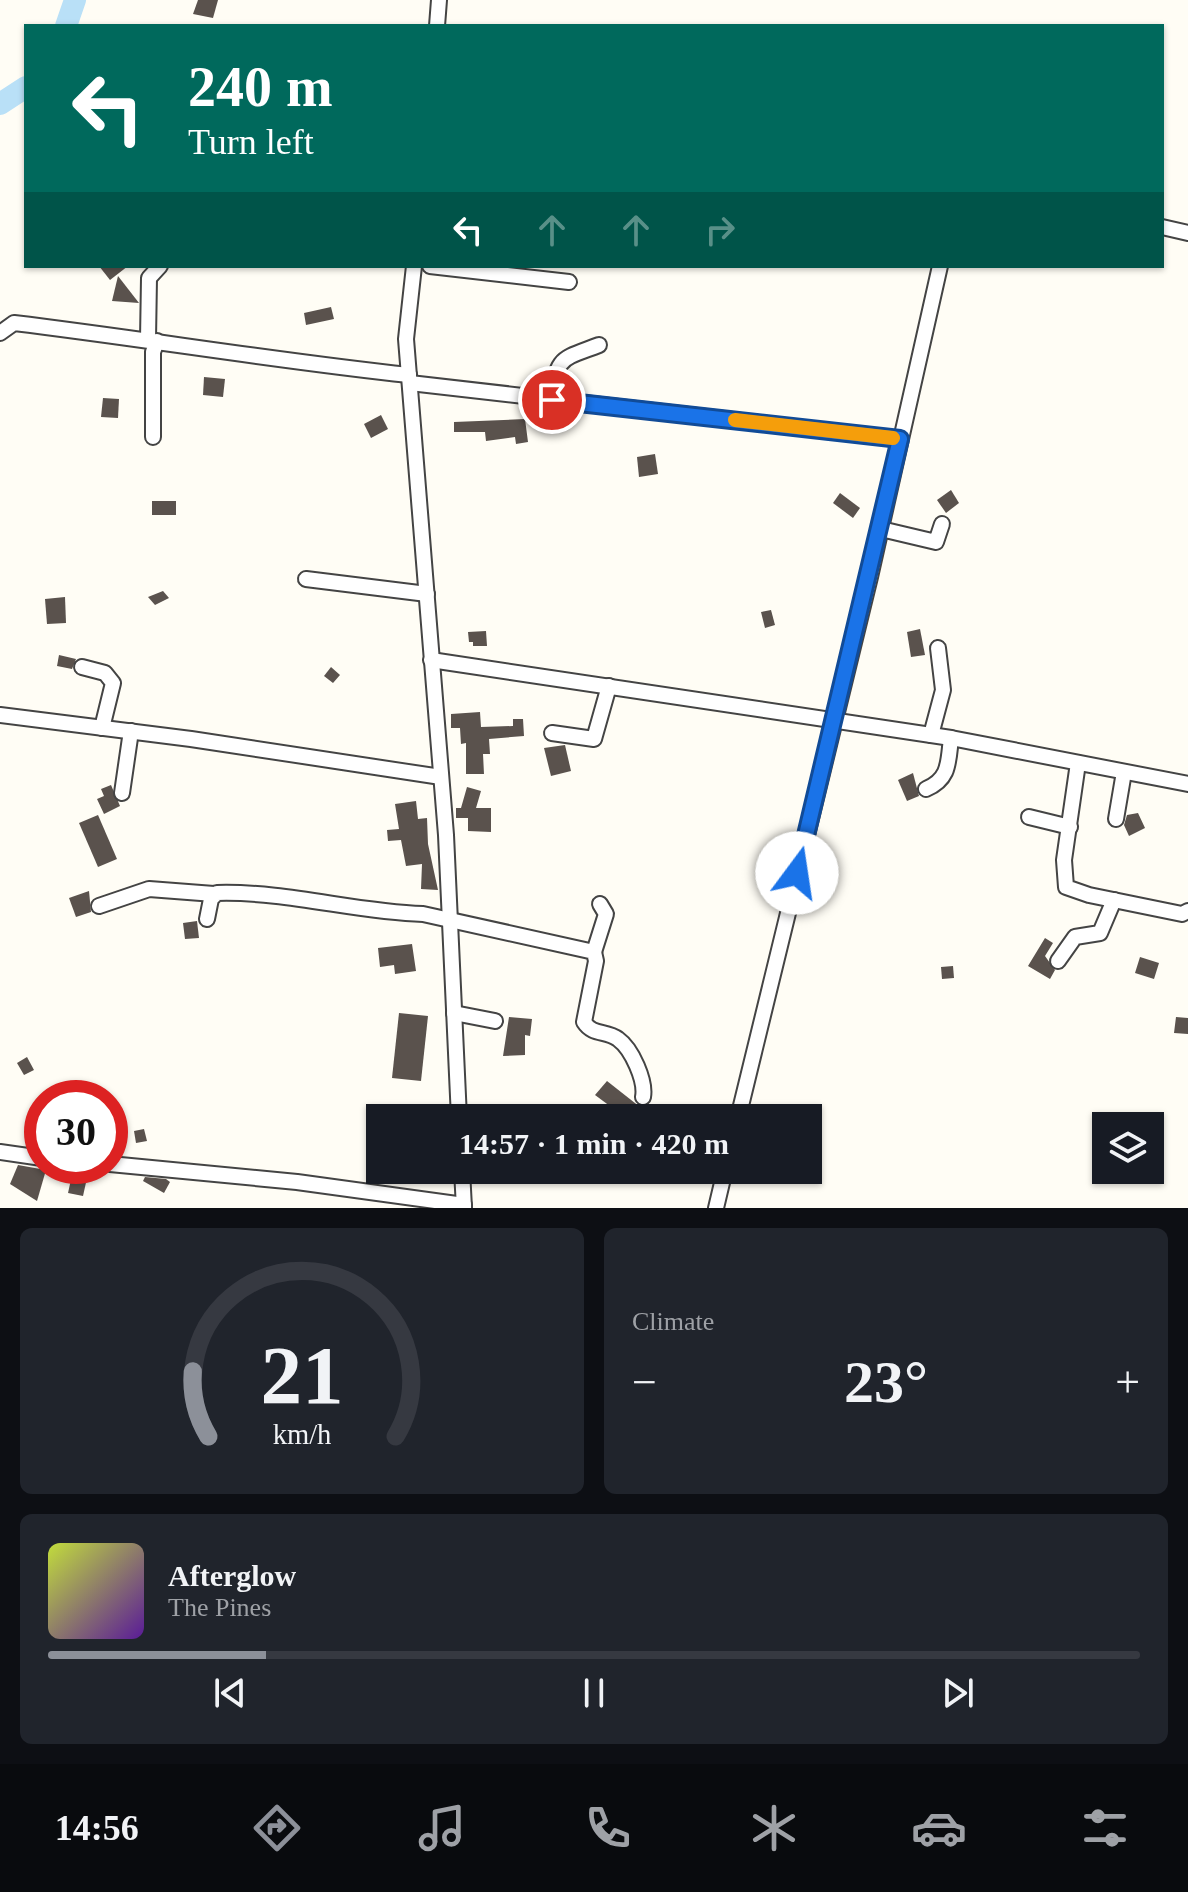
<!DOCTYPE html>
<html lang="en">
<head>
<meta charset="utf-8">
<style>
	:root { --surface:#171b24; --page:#20242c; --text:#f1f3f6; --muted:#9ea1a6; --line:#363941; --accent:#8c9099 }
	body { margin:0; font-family:Georgia,serif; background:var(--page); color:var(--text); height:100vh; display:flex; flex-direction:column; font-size:30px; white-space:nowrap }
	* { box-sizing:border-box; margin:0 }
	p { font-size:26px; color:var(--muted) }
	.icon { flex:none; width:44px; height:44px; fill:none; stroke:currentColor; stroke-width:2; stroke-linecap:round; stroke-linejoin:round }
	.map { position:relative; height:1208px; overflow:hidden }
	.details { display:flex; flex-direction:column; gap:20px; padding:20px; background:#0d0f14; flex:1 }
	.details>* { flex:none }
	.guide { position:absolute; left:24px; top:24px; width:1140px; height:244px; border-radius:0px; box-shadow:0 2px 6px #0004; background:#00695c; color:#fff; overflow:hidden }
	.controls { position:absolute; left:1092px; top:1112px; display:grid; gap:16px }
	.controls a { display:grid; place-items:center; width:72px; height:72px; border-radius:0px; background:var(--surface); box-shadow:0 2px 6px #0004; font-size:40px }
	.speed { position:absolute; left:24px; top:1080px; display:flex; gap:16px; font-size:40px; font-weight:700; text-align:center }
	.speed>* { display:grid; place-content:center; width:104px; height:104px; border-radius:50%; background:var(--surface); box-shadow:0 2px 6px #0004; line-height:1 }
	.speed .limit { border:12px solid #d22; background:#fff; color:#111 }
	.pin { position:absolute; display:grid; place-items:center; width:68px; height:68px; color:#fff; margin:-34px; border:4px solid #fff; border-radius:50%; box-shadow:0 2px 8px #0007 }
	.me { position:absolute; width:88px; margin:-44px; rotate:14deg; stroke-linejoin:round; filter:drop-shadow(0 0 6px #0008) }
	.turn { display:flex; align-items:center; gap:28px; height:168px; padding:0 32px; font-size:36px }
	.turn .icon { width:104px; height:104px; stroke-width:2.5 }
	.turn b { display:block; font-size:56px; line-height:68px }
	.lanes { display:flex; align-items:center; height:76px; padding:0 32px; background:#0003; justify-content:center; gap:40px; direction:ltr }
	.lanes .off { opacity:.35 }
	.big { font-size:60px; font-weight:700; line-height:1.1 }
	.details .tile { flex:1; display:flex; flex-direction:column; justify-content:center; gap:12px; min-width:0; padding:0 28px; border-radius:12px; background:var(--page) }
	.details .dial { align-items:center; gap:0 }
	.dial svg { height:208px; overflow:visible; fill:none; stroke:var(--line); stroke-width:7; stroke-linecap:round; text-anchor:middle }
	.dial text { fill:var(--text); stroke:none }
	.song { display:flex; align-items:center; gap:24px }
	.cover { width:96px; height:96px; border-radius:12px; background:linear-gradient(135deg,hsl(70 70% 55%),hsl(270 70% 35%)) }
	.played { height:8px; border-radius:4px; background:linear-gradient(90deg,var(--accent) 20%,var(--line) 20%) }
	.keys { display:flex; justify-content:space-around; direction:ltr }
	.heat { display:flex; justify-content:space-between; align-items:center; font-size:44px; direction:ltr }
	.details .tiles { flex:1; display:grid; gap:20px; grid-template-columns:1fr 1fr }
	.tile:last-child { grid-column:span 2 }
	.trip { position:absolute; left:366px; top:1104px; width:456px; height:80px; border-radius:0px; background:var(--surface); box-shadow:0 2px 6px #0004; font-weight:700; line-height:80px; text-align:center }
	.tab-bar { display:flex; height:128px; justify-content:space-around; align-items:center; background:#090b0e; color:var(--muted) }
	.tab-bar .icon { width:56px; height:56px }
	.tab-bar .on { color:var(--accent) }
	.tab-bar b { font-size:36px; color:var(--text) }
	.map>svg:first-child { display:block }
</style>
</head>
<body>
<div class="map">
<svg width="1188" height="1208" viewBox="0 0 1188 1208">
	<rect width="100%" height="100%" fill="#fffdf5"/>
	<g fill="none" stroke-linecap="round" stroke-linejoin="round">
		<!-- river -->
		<g stroke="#b9e0f7" stroke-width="22">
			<polyline points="66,26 75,0"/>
			<polyline points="0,104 26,87"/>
		</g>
	</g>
	<!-- building -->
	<g fill="#5a524d">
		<polygon points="198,0 218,0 213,18 193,14"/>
		<polygon points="99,266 128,266 110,280"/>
		<polygon points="118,276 139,303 112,301"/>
		<polygon points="331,307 334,319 306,325 304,313"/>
		<polygon points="204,377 225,379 223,397 203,395"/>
		<polygon points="103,398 119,399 118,418 101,417"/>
		<polygon points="381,415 388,429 371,438 364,424"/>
		<polygon points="525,419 528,442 516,444 515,437 486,441 485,432 454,432 454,422"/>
		<polygon points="655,454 658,474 639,477 637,457"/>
		<polygon points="951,490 959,503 946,513 937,500"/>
		<polygon points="840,493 860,508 853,518 833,503"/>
		<rect x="152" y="501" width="24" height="14"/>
		<polygon points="163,591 169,598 155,605 148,597"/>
		<polygon points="65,597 66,623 47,624 45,599"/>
		<polygon points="771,610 775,625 765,628 761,612"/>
		<polygon points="920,629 925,655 911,657 907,632"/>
		<polygon points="486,631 487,646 473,646 473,642 469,642 468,632"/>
		<polygon points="59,655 76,659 72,669 57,666"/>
		<polygon points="331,667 340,675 333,683 324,676"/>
		<polygon points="480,712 481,727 513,726 513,719 523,719 524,736 489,739 490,754 483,754 484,774 466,774 466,743 461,744 460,728 451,728 451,714"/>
		<polygon points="565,745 571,771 551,776 544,748"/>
		<polygon points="913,773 919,796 907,801 898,780"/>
		<polygon points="111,785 120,806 104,814 97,799 104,796 101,789"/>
		<polygon points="467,787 481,791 476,808 491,808 491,832 468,831 468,818 456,818 456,808 461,808"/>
		<polygon points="416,801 418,819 427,818 428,844 438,890 421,889 422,864 406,866 401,840 388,841 387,830 399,829 395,804"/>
		<polygon points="1138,813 1145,828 1129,836 1124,825 1127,815"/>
		<polygon points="98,815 117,859 98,867 79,823"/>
		<polygon points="89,891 91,912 76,917 69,898"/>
		<polygon points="197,921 199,938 185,939 183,923"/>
		<polygon points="1045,938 1053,943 1045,956 1055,970 1050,979 1028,966"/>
		<polygon points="412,944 416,971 395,974 394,965 380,967 378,948"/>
		<polygon points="1140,957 1159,963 1154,979 1135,973"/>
		<polygon points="953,966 954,978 942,979 941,967"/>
		<polygon points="399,1013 428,1016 421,1081 392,1078"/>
		<polygon points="509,1017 532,1019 530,1036 525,1035 525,1055 503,1056"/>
		<polygon points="1176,1017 1188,1018 1188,1034 1174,1033"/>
		<polygon points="27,1057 34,1070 24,1075 17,1063"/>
		<polygon points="607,1081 640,1107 632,1118 626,1118 595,1095"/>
		<polygon points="144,1129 147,1141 136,1143 134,1131"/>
		<polygon points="18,1165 46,1170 37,1201 10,1184"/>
		<polygon points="74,1166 89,1169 83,1196 68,1193"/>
		<polygon points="145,1177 166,1179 170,1182 164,1193 143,1181"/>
	</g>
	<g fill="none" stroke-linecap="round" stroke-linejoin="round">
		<!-- minor casing -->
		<g stroke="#444" stroke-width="18">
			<g id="minor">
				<polyline points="437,26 439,0"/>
				<polyline points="1162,227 1188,233"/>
				<polyline points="414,266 406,339 446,835 459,1118"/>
				<polyline points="430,266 569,282"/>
				<path d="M0,333l14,-10c132,16 263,38 395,52"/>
				<polyline points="148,339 149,278 160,266"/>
				<polyline points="410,383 900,439"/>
				<path d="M552,400c5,-44 8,-40 47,-55"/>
				<polyline points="153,437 153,352 157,341"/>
				<polyline points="881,529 936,542 942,524"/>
				<polyline points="306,579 427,594"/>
				<polyline points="431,660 951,738 1188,784"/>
				<polyline points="82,667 105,673 113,683 102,728"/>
				<polyline points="0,715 191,739 441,777"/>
				<polyline points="552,733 594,739 609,686"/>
				<polyline points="931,735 943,690 938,648"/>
				<polyline points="1078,763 1064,860 1066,887 1089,895 1182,914 1188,911"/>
				<path d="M926,789c24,-10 22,-27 25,-51"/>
				<polyline points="122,793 131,731"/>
				<polyline points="1029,817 1070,827"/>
				<polyline points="1116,819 1124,772"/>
				<polyline points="99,906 149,889 214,894"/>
				<path d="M207,919l4,-20 6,-6c70,-2 138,19 206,21l171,38 2,9 -12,61c9,14 22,8 34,17 14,10 28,42 25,58"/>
				<polyline points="594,952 606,914 600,904"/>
				<polyline points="1058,961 1075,937 1100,933 1114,900"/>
				<polyline points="454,1013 495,1021"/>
				<polyline points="738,1118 870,577 940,266"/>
				<polyline points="0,1152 42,1158"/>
				<polyline points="110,1164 297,1182 464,1205"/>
				<polyline points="462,1170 464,1208"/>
				<polyline points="716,1208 725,1170"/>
			</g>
		</g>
		<!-- minor -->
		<use href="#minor" stroke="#fff" stroke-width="14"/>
	</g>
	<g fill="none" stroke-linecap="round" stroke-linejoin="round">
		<!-- route casing -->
		<g stroke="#114b97" stroke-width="20">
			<polyline id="route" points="552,400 900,439 797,873"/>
		</g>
		<!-- route -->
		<use href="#route" stroke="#1a73e8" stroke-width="14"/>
		<!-- slow -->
		<polyline stroke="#f59e0b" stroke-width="14" points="735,420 893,438"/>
	</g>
</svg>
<div class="controls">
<a><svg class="icon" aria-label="layers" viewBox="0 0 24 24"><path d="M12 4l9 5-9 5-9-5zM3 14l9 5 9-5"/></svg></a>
</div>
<div class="speed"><div class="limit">30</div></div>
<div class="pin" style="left:552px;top:400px;background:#d93025"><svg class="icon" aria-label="arrive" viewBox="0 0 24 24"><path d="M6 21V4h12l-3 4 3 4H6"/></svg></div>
<svg class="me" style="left:797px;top:873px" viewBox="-20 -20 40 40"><circle r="19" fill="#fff"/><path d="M0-13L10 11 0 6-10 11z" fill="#1a73e8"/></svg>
<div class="trip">14:57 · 1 min · 420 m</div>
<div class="guide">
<div class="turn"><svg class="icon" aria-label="left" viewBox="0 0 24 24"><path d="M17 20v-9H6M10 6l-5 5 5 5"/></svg><div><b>240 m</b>Turn left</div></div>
<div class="lanes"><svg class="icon" aria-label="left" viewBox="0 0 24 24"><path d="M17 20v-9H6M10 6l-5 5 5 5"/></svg><svg class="icon off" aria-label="ahead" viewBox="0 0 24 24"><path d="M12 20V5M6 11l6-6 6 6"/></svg><svg class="icon off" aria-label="ahead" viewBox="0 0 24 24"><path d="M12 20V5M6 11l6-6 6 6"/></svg><svg class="icon off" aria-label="right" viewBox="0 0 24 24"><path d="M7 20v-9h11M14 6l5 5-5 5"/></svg></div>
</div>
</div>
<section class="details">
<div class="tiles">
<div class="tile dial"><svg viewBox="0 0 100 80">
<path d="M14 69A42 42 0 1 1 86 69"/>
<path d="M14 69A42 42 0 0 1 8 44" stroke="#8c9099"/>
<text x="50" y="56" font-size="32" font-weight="700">21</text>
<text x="50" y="72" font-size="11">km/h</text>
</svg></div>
<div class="tile"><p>Climate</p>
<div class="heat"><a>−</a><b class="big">23°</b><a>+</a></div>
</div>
<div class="tile">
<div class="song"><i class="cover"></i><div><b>Afterglow</b><p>The Pines</p></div></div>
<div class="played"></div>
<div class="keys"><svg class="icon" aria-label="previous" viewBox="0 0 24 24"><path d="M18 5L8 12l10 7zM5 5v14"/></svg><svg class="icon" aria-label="pause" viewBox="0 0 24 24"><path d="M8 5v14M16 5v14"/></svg><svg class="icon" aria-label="next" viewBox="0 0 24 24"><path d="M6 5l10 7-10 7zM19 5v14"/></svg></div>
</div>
</div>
</section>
<nav class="tab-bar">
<b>14:56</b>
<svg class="icon on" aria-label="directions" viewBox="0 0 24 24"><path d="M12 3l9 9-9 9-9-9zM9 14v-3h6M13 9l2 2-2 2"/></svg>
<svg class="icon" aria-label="music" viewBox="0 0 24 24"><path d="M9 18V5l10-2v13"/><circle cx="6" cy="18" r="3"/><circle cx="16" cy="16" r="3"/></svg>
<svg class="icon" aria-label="phone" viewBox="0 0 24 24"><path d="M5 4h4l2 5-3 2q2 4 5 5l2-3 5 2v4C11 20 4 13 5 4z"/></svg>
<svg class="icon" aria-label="climate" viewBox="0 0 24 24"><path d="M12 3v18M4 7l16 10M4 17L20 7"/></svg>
<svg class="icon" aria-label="car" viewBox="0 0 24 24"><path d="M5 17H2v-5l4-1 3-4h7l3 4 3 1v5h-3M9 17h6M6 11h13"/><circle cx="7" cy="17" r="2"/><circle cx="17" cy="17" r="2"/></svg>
<svg class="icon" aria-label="filters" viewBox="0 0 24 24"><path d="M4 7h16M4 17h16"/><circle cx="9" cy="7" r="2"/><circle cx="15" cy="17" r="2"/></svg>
</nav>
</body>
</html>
